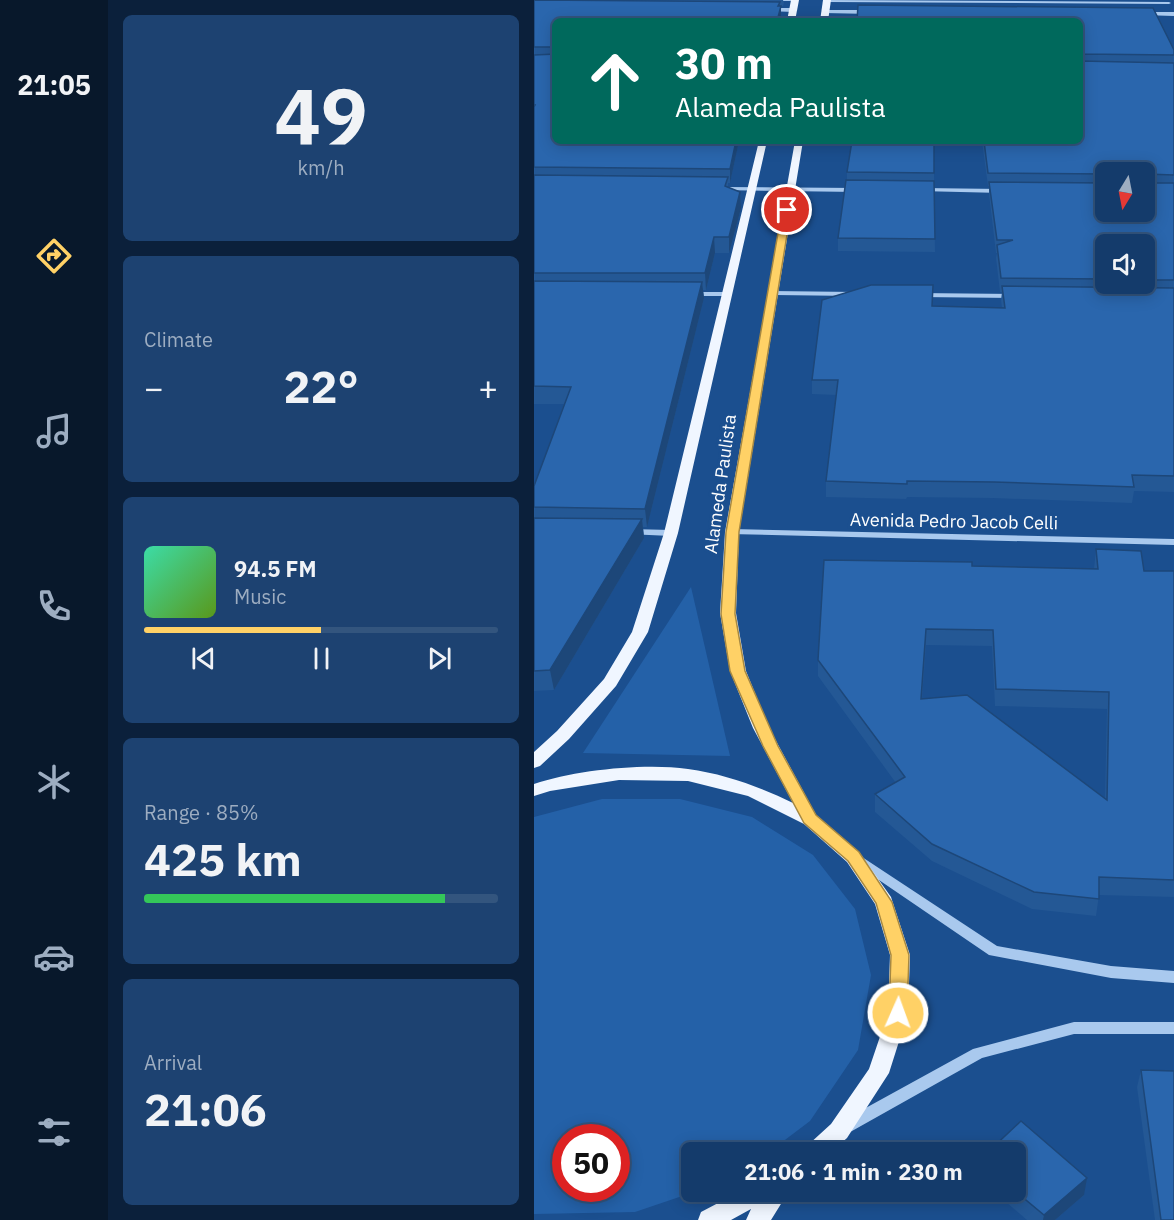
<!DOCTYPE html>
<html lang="en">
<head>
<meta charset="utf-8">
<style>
	:root { --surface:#143b6b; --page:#1d4271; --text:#f1f3f6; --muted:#9dadc1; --line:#33557e; --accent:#ffd166 }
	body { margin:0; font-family:"IBM Plex Sans",sans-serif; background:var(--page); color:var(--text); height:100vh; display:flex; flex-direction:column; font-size:22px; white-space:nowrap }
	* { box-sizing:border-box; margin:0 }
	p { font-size:20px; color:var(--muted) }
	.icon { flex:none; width:33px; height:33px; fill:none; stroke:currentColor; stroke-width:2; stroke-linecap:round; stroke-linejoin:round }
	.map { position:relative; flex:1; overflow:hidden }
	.side { display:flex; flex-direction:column; gap:15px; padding:15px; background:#0b203b; width:426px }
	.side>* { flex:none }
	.banner { position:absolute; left:18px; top:18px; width:531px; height:126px; border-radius:9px; box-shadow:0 3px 15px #0003,0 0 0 2px var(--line); background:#00695c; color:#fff; overflow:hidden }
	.needle { width:39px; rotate:190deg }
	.fabs { position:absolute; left:561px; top:162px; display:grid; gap:12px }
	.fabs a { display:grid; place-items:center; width:60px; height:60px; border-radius:9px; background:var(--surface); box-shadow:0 3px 15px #0003,0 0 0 2px var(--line); font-size:30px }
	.speed { position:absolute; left:18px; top:1124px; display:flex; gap:12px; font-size:30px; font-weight:700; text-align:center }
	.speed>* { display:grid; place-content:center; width:78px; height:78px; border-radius:50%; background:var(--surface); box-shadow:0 3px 15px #0003,0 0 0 2px var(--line); line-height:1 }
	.speed .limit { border:9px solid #d22; background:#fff; color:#111 }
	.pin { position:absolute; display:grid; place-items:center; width:51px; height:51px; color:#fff; margin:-26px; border:3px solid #fff; border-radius:50%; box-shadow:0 2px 6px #0007 }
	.me { position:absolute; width:66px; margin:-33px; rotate:2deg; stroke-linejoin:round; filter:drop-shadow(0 0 4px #0008) }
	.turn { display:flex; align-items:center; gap:21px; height:126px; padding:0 24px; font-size:27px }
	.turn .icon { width:78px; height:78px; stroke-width:2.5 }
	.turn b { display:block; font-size:42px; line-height:51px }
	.big { font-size:45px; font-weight:700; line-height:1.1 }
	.side .tile { flex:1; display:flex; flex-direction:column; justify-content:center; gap:9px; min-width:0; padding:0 21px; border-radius:9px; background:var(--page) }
	.side .dial { align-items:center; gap:0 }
	.dial b { font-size:78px; line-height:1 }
	.song { display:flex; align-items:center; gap:18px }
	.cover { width:72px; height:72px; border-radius:9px; background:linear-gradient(135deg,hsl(160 70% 55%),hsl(90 70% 35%)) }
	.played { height:6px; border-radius:3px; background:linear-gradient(90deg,var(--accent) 50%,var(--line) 50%) }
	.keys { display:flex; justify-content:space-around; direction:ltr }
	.heat { display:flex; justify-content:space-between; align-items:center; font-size:33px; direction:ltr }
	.charge { height:9px; border-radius:4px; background:linear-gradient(90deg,#34c759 85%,var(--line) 0) }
	.trip { position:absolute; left:147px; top:1142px; width:345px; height:60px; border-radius:9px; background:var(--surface); box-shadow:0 3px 15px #0003,0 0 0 2px var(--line); font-weight:700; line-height:60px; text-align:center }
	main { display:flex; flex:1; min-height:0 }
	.tabs { display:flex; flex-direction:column; width:108px; justify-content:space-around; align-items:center; background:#08182b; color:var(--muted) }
	.tabs .icon { width:42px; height:42px }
	.tabs .active { color:var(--accent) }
	.tabs b { font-size:27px; color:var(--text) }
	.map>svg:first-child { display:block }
</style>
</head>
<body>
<main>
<nav class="tabs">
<b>21:05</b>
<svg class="icon active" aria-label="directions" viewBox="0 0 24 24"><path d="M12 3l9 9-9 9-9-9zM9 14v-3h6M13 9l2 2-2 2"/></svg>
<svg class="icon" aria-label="music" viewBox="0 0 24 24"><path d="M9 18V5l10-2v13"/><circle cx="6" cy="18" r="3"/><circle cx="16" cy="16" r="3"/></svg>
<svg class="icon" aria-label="phone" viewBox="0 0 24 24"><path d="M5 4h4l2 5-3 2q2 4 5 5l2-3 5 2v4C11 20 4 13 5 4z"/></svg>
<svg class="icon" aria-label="climate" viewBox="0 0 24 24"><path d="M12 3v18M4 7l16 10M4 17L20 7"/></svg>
<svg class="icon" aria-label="car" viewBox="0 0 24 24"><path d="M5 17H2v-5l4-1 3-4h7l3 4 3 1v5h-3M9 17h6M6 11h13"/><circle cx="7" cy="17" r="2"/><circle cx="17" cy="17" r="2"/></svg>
<svg class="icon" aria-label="filters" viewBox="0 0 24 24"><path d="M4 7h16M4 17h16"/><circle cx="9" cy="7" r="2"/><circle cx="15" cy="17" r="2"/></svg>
</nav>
<section class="side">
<div class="tile dial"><b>49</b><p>km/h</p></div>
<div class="tile"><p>Climate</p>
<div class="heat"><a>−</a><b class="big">22°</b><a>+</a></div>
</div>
<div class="tile">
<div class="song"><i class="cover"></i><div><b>94.5 FM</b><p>Music</p></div></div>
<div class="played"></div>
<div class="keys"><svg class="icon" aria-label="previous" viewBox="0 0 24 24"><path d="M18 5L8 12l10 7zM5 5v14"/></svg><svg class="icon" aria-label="pause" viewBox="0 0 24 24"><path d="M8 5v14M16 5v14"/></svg><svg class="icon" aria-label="next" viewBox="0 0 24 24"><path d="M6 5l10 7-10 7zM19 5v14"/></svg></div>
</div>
<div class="tile"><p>Range · 85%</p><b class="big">425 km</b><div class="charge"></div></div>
<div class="tile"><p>Arrival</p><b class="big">21:06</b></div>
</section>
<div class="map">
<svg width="640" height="1220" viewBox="0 0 640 1220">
	<rect width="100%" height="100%" fill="#1b4f8f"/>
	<!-- green -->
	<g fill="#2461a8" fill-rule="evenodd">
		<polygon points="157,587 196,756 49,753"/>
		<path d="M68,799h78l72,18 61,38 42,54 16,66 -13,75 -48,71 -41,31h-77v39h5l-62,21 -101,2v-397zM32,1137h50v51h-50z"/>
	</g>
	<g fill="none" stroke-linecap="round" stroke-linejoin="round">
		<!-- minor -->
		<g fill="#a9c9ee" fill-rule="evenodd">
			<polygon points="208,0 263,0 261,1 210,1"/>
			<polygon points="291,0 635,2 637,3 635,4 293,2"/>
			<polygon points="234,8 260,8 263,10 260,12 232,11"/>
			<polygon points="292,10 337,10 340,12 337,14 290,13"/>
			<polygon points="610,12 640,12 640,16 608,15"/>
			<polygon points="186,187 324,188 327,190 324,192 184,190 183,189"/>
			<polygon points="387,188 468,189 471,191 468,193 385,191 385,189"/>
			<polygon points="237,291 322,292 326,294 322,296 240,295 237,295"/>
			<polygon points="152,292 194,292 198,294 194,296 155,296 151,294"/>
			<polygon points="382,293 481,294 485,296 481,298 385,297 381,295"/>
			<polygon points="96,529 137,530 142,533 137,536 93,534 91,532"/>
			<polygon points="198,529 640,539 640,545 195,534 193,532"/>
			<polygon points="325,855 463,946 577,966 640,971 640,983 577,978 455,955 320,863 319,860 320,857"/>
			<polygon points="540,1022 640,1022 640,1034 540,1034 448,1058 318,1131 313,1133 308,1131 305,1126 308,1121 439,1049"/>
		</g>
		<!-- major -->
		<g fill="#f0f6ff" fill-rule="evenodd">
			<polygon points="257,0 265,0 261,21 253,21"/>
			<polygon points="289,0 297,0 294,21 286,21"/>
			<polygon points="225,141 233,141 144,533 114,632 82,686 35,739 6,766 0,768 0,752 23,731 70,679 98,632 130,533"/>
			<path d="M261,141h8l-64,391 -3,81 10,58 23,57 47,87 43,37 32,45 19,58 -2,58 -19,60 -42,65 -16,14h-26l3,-7 23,-21 38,-55 19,-56 2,-58 -15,-51 -28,-42 -43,-38 -56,-28 -60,-15 -69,-1 -69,11 -16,5v-12c42,-14 110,-21 154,-15 37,5 72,18 105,34l-40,-75 -23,-57 -10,-58 5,-81z"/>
			<polygon points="207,1191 255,1191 237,1220 212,1220 217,1209 197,1220 164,1220 167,1212"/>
		</g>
	</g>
	<!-- wall -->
	<g fill="#245895" fill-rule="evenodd">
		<polygon points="0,0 249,0 250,3 249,6 246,6 247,18 21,141 205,141 196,183 194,183 194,187 206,192 207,208 195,253 181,253 172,290 169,290 170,298 113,527 109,527 110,538 20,690 0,691 0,486 30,404 0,404"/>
		<path d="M546,21l94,29v442l-40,-1 -2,12 -139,-5 -86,-1 -1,2 -80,-2v-16l10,-86 -24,-1v-14l120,-74 70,2 -1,-8 1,-8h-2l-4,-34 1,-5h-1l-7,-59v-8h-1l-6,-45h98zM572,172l38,40h-38zM572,244h38v40h-38z"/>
		<polygon points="313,172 400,173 401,252 304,251 304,238 313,180"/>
		<path d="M562,549l48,22h30v326l-75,-2 -3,21 -64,-7 -100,-48 -57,-49v-18l21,-11 -78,-107v-16l154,-94 122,3zM392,645l66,1 3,60 112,3 -2,89 -183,-99z"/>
		<polygon points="607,1070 640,1220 621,1220 603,1087"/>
		<polygon points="459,1191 482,1191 550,1195 521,1220 493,1220"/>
	</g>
	<!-- shaded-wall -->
	<g fill="#1d4779">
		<polygon points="246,2 246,10 247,6 247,21 243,21"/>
		<polygon points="202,141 205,141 196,183 196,169"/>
		<polygon points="206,192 207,208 195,253 195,237"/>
		<polygon points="180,237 181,253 172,290 171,273"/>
		<polygon points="168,282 170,298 113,527 111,509"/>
		<polygon points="108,519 110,538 20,690 16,670"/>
		<polygon points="553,1178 550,1195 521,1220 509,1220 510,1215"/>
	</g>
	<!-- building -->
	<g fill="#2a66ad" stroke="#1d4779" stroke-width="1.5" fill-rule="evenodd">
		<polygon points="0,0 246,2 244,6 247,6 243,21 21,21 21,141 202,141 196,169 0,167 0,107 1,105 0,105 0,55 21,54 19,47 0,47"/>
		<polygon points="324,5 619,8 640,50 640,55 547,54 546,59 546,21 323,21"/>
		<polygon points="546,61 640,63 640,175 612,174 610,175 610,172 572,172 572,174 454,173 450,141 546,141"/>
		<polygon points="318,141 400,141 400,173 313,172"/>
		<polygon points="0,175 194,177 191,186 206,192 195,237 180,237 171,273 0,273"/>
		<polygon points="312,180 400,181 401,239 304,238"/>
		<polygon points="610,180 612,183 640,183 640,280 610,280 610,244 572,244 572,279 467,278 463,245 479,240 463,240 455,182 572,183 572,212 610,212"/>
		<polygon points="0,281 168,282 111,509 0,507 0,486 37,387 0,386"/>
		<polygon points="337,285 399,285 398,306 471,308 468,286 640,288 640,476 598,475 600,487 460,482 373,481 373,484 292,481 304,380 278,380 288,300"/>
		<polygon points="0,518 108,519 16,670 0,671"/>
		<path d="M562,549l45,2 3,20h30v309l-75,-3v22l-65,-7 -102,-48 -57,-50 30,-17 -87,-117 6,-100 148,2v4l126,3zM392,629l67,1 3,59 113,3 -2,108 -140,-105 -46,4z"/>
		<polygon points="607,1070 640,1071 640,1220 627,1220"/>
		<polygon points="487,1121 553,1178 510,1215 481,1191 482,1152 454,1152"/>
	</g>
	<!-- route -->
	<polygon fill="#ffd166" stroke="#a68842" stroke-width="1.5" points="253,208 257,210 205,532 201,614 211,671 244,746 282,815 325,852 358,902 375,955 373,1013 370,1018 364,1021 357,1018 355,1013 357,955 342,903 314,861 270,823 229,746 196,671 187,614 192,532 248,210"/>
	<g text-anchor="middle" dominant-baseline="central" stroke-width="6" stroke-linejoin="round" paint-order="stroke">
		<!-- street labels -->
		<g font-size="18" fill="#fff" stroke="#1b4f8f">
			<text transform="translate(186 484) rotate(-82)">Alameda Paulista</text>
			<text transform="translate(420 521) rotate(1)">Avenida Pedro Jacob Celli</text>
		</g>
	</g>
</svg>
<div class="fabs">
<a><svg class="needle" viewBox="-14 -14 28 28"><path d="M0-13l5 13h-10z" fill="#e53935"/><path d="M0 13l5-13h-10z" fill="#9dadc1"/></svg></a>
<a><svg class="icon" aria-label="sound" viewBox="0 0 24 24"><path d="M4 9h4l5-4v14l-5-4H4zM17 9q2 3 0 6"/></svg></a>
</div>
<div class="speed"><div class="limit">50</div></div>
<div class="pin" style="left:253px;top:210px;background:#d93025"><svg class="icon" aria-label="arrive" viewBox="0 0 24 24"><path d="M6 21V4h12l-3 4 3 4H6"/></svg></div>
<svg class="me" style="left:364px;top:1013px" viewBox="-20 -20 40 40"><circle r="17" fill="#ffd166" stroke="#fff" stroke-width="3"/><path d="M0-11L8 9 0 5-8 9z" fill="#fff"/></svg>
<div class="trip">21:06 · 1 min · 230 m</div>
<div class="banner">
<div class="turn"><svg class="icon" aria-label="ahead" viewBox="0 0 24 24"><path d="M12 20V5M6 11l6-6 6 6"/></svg><div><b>30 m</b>Alameda Paulista</div></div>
</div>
</div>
</main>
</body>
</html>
